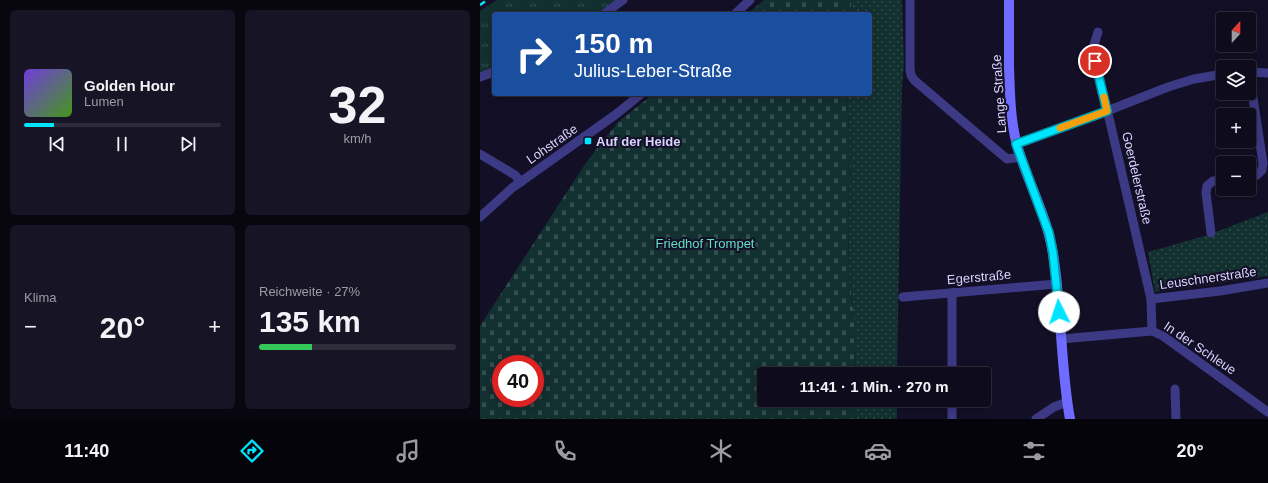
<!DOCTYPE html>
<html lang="de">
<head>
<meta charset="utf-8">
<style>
	:root { --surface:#0e0b1c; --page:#171425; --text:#f1f3f6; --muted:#9b9ba3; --line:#2e2b3b; --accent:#00e5ff }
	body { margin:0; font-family:Arial,sans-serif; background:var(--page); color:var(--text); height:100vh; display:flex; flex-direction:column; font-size:15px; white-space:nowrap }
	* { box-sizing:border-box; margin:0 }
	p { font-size:13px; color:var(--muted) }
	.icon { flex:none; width:22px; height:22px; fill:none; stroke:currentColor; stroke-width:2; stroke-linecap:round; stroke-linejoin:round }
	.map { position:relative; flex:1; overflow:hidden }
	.side { display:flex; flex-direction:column; gap:10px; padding:10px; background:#08060f; width:480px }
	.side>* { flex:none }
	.top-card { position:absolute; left:12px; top:12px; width:380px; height:84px; border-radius:4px; box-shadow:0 2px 10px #0003,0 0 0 1px var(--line); background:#1a4fa0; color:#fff; overflow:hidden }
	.needle { width:26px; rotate:21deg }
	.controls { position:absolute; left:736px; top:12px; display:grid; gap:8px }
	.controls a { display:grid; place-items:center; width:40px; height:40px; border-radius:4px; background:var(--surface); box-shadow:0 2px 10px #0003,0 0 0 1px var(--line); font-size:20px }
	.speed { position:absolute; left:12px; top:355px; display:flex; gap:8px; font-size:20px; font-weight:700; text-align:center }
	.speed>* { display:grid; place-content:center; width:52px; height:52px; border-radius:50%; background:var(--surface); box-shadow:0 2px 10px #0003,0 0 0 1px var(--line); line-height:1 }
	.speed .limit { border:6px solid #d22; background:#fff; color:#111 }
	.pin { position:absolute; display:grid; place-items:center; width:34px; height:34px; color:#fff; margin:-17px; border:2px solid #fff; border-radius:50%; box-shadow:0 1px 4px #0007 }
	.me { position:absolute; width:44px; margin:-22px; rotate:356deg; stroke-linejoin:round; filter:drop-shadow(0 0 3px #0008) }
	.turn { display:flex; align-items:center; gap:14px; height:84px; padding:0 16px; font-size:18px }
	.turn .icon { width:52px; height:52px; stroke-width:2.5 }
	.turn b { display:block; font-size:28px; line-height:34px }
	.big { font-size:30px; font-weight:700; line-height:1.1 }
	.side .card { flex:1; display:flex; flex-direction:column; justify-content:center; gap:6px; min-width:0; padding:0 14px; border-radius:6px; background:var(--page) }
	.side .dial { align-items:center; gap:0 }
	.dial b { font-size:52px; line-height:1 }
	.song { display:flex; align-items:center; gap:12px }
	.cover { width:48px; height:48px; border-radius:6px; background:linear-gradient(135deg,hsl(260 70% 55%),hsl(100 70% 35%)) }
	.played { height:4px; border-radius:2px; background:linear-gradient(90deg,var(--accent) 15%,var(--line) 15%) }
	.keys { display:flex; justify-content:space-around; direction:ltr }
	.heat { display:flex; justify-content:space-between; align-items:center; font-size:22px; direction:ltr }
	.charge { height:6px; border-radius:3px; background:linear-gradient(90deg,#34c759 27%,var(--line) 0) }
	.side .tiles { flex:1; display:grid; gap:10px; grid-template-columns:repeat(2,1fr) }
	.trip { position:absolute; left:277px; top:367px; width:234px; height:40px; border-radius:4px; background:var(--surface); box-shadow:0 2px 10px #0003,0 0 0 1px var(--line); font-weight:700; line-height:40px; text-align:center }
	.tabs { display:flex; height:64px; justify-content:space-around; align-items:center; background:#06040b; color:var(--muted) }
	.tabs .icon { width:28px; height:28px }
	.tabs .selected { color:var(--accent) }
	.tabs b { font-size:18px; color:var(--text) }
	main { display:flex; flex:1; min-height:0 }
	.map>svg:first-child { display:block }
</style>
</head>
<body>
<main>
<section class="side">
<div class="tiles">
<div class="card">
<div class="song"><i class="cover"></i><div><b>Golden Hour</b><p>Lumen</p></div></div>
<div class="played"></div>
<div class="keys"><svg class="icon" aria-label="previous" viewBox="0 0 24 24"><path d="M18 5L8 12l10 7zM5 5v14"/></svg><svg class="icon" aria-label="pause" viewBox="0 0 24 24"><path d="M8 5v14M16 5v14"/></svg><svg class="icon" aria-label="next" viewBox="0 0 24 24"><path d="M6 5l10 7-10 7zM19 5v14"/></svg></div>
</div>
<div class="card dial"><b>32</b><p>km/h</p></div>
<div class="card"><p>Klima</p>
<div class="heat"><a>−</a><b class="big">20°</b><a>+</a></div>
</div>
<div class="card"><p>Reichweite · 27%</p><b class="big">135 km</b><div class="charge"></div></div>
</div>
</section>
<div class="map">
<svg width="788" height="419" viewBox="0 0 788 419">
	<defs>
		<pattern id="grass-tufts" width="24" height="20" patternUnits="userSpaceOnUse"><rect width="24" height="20" fill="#12302f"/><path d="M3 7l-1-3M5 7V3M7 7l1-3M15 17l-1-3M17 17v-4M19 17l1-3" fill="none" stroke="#344d4e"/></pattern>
		<pattern id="cemetery-stones" width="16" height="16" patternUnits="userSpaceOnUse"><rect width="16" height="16" fill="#12302f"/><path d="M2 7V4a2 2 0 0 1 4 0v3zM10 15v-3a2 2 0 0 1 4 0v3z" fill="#344d4e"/></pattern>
		<pattern id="park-dots" width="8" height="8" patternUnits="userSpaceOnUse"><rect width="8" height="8" fill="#12302f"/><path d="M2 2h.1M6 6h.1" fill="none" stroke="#344d4e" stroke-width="1.8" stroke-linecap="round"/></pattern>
	</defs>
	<rect width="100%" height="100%" fill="#130f26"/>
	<!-- grass -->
	<polygon fill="url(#grass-tufts)" points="17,0 137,0 116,14 14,14 14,69 0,74 0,11"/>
	<!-- cemetery -->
	<g fill="url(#cemetery-stones)" fill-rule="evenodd">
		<polygon points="284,0 372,0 370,14 267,14"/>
		<path d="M173,94h194l4,75 -3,50 1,52 5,47 2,56h-92v26h92v19h-376v-93l105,-162 32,-41zM21,364h34v34h-34z"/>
	</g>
	<!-- park -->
	<g fill="url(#park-dots)">
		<polygon points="372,0 422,0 424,65 422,85 417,374 376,374 374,318 369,271 368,219 371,169 367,94 390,94 390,14 370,14"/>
		<polygon points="788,212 788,276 675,292 668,252 728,235"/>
		<rect x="376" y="400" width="41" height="19"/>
	</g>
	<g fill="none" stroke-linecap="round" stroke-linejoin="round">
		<!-- street -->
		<g stroke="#3d3a85" stroke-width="9">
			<polyline points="430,0 430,70 431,75 434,80 527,159 541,157"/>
			<polyline points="124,14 143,0"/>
			<polyline points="255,14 270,0"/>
			<polyline points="618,32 614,45 615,61 630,122 671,299 672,331"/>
			<polyline points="769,72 783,163 782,170 777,175 769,176"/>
			<polyline points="769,72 788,73"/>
			<polyline points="0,77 14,72"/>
			<polyline points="537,144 627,111 688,87 714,79 743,74"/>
			<polyline points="0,154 35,175 41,182"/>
			<polyline points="0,217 32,188 135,115 161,94"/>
			<polyline points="731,233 726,193 727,186 733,181 743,180"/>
			<polyline points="472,293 472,374"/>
			<polyline points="423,297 577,284"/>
			<polyline points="671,299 740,291 788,283"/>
			<polyline points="581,339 672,331 683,336 788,412"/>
			<polyline points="695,389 696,419"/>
			<polyline points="472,419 472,400"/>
			<polyline points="556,419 574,407 587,402"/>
		</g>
		<!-- secondary -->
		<path stroke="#6f6bff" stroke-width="10" d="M529,0c0,22 0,44 0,67 1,26 1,52 8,78 10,36 30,70 36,109 9,54 7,110 17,165"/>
		<!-- rail -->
		<polyline stroke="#00e5ff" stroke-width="2.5" stroke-dasharray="6 5" stroke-linecap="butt" points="0,5 7,0"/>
	</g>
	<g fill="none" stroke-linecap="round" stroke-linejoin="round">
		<!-- route casing -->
		<g stroke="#0095a6" stroke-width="10">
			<polyline id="route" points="579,312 573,253 569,233 536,144 627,111 615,61"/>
		</g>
		<!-- route -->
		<use href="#route" stroke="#00e5ff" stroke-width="7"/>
		<!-- slow -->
		<polyline stroke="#f59e0b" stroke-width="7" points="580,128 627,111 624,97"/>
	</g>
	<!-- markers -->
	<rect fill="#00e5ff" stroke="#130f26" stroke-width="1.5" x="104" y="137" width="8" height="8" rx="2"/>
	<g text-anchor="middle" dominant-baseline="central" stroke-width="4" stroke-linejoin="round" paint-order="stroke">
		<!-- street labels -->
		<g font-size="13" fill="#d9d4ff" stroke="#130f26">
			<text transform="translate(519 94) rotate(-94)">Lange Straße</text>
			<text transform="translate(72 144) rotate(-35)">Lohstraße</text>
			<text transform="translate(657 178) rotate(77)">Goerdelerstraße</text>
			<text transform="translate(499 277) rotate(-5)">Egerstraße</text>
			<text transform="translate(728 278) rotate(-8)">Leuschnerstraße</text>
			<text transform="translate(720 348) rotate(34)">In der Schleue</text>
		</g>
		<!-- poi labels -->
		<g font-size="13" font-weight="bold" fill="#d9d4ff" stroke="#130f26" text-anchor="start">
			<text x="116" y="141">Auf der Heide</text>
		</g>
		<!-- park labels -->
		<g font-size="13" fill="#5fe0c0" stroke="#130f26">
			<text x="225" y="243">Friedhof Trompet</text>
		</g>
	</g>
</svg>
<div class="controls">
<a><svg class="needle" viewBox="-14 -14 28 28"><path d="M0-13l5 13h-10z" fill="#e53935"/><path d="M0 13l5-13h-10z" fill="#9b9ba3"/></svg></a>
<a><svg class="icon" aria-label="layers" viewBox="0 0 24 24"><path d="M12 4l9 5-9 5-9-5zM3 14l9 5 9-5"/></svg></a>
<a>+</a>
<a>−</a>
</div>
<div class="speed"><div class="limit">40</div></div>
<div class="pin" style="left:615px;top:61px;background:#d93025"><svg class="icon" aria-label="arrive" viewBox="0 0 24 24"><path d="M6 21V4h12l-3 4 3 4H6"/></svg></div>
<svg class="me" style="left:579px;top:312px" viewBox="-20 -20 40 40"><circle r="19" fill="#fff"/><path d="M0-13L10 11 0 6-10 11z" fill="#00e5ff"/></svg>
<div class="trip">11:41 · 1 Min. · 270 m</div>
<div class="top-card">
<div class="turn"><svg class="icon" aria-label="right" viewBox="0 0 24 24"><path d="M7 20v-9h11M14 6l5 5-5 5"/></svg><div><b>150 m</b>Julius-Leber-Straße</div></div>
</div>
</div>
</main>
<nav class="tabs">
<b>11:40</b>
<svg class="icon selected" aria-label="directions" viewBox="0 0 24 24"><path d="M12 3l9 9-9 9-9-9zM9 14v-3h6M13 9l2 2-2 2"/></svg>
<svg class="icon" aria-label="music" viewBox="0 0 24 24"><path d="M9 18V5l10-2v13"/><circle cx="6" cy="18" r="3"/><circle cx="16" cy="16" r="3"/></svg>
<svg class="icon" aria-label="phone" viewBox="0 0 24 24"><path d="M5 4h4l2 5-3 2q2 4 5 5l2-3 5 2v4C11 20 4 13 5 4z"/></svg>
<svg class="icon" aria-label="climate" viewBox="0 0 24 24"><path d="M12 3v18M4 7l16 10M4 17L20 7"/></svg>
<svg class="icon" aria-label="car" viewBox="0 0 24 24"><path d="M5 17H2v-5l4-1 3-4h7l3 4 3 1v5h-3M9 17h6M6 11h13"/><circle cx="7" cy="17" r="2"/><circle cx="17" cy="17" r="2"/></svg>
<svg class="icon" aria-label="filters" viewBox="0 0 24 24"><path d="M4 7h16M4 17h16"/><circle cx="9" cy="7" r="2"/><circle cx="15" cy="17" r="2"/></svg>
<b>20°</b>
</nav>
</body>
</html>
